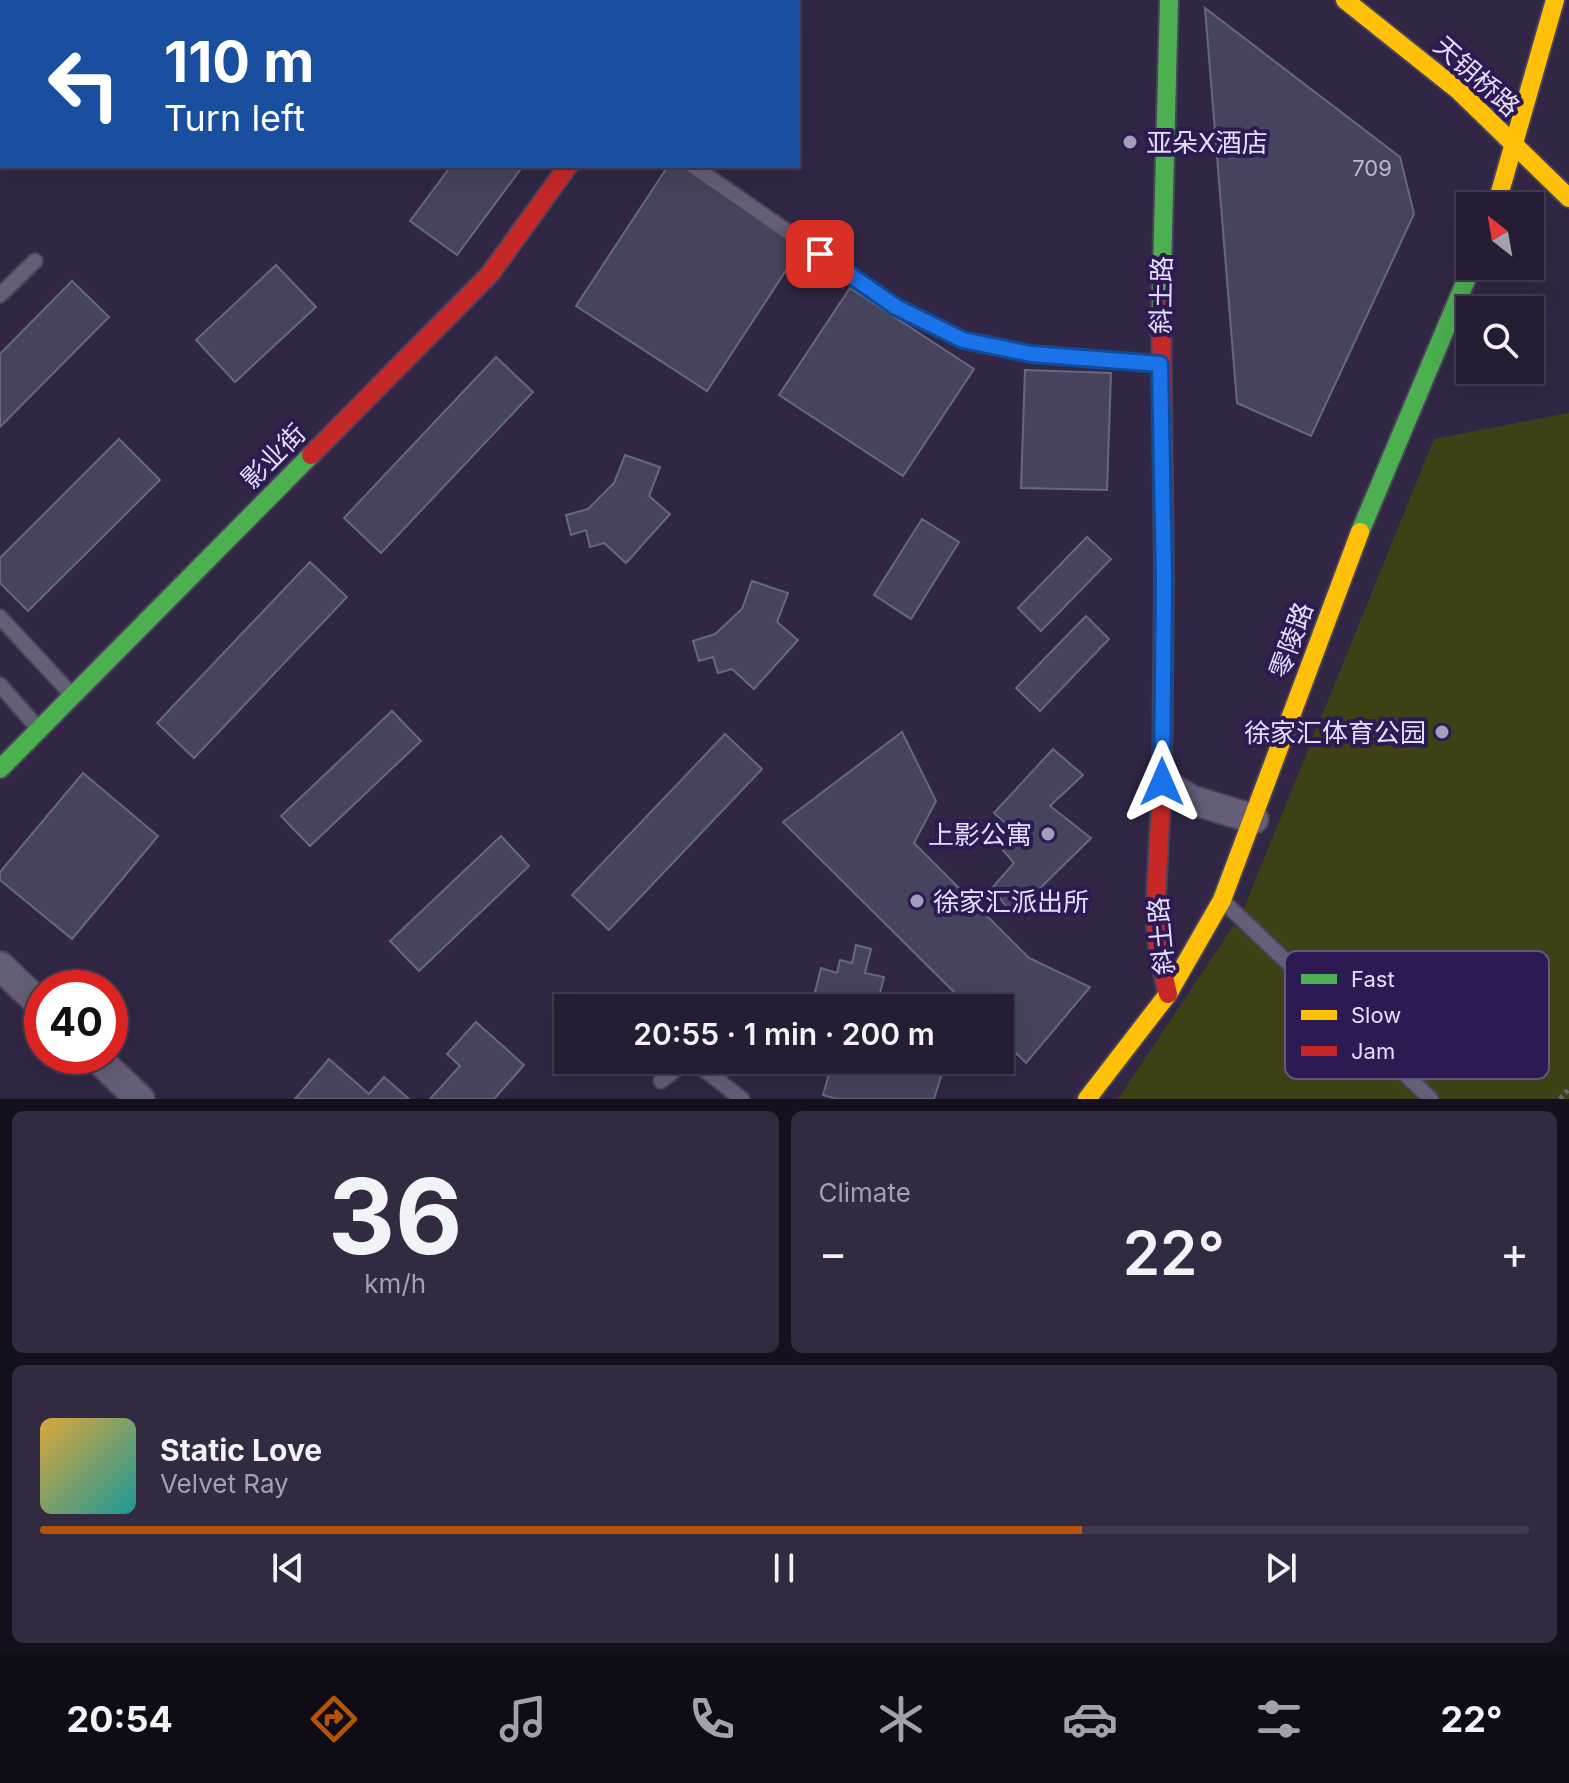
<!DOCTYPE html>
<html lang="en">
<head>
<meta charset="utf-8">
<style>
	:root { --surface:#251d34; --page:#312a40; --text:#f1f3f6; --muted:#a3a2ac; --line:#423b4f; --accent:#b45309 }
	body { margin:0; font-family:Inter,"Noto Sans SC",sans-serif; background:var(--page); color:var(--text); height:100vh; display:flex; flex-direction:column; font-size:30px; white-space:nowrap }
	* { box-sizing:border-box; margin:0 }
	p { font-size:26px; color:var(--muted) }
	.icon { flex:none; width:44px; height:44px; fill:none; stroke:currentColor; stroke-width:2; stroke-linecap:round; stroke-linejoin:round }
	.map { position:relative; height:1099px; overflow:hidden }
	.drawer { display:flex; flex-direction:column; gap:12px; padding:12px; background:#14101d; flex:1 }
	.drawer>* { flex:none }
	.hud { position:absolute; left:0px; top:0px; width:800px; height:168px; box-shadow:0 8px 32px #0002,0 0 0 2px var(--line); background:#1a4fa0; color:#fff; overflow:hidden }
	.needle { width:52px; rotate:329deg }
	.tools { position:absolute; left:1456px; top:192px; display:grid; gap:16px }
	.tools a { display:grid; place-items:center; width:88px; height:88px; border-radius:0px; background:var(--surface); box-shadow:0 8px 32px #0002,0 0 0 2px var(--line); font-size:40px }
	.speed { position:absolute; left:24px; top:970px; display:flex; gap:16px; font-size:40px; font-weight:700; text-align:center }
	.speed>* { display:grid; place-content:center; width:104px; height:104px; border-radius:50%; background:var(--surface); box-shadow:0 8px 32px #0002,0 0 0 2px var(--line); line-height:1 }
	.speed .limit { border:12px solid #d22; background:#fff; color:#111 }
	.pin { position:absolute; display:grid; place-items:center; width:68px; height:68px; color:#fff; margin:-34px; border-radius:16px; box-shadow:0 4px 12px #0006 }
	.me { position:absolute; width:88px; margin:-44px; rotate:0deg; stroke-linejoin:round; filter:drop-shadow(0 0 6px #0008) }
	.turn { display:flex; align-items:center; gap:28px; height:168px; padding:0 32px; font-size:36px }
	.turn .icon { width:104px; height:104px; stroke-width:2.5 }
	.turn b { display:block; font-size:56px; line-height:68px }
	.big { font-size:60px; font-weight:600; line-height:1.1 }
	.drawer .tile { flex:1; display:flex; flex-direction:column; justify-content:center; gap:12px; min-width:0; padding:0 28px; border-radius:12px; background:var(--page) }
	.drawer .dial { align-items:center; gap:0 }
	.dial b { font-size:104px; line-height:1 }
	.song { display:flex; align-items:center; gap:24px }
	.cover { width:96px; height:96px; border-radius:12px; background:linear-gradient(135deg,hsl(40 70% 55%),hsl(180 70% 35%)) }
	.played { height:8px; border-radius:4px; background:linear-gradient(90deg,var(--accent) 70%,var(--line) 70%) }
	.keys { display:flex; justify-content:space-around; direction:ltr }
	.heat { display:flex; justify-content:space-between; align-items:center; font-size:44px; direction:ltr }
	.drawer .tiles { flex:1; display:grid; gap:12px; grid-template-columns:1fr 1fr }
	.tile:last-child { grid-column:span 2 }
	.trip { position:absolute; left:554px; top:994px; width:460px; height:80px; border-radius:0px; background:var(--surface); box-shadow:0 8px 32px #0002,0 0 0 2px var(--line); font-weight:600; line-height:80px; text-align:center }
	.tab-bar { display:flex; height:128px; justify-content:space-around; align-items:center; background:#0f0c15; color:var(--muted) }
	.tab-bar .icon { width:56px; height:56px }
	.tab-bar .selected { color:var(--accent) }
	.tab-bar b { font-size:36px; color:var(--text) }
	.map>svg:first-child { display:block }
</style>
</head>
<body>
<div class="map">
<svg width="1569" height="1099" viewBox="0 0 1569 1099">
	<rect width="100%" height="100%" fill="#312745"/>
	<!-- green -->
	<polygon fill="#3e4115" points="1569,413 1569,1099 1118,1099 1242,913 1434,439"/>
	<!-- building -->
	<g fill="#46445d" stroke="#696780" stroke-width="2">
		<polygon points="1205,8 1400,157 1414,214 1311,436 1237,403"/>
		<polygon points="451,166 523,166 457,255 410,221"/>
		<polygon points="668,166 679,166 802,246 707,391 576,306"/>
		<polygon points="276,265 316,307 235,382 196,340"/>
		<polygon points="72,281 109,317 0,427 0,354"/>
		<polygon points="850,288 974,369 903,476 779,395"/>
		<polygon points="496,357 533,392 381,553 344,518"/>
		<polygon points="1025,370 1111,373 1107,490 1021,488"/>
		<polygon points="119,439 160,480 28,611 0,583 0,558"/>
		<polygon points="625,455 660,467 649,496 670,514 626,563 604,543 590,547 586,530 571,535 566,515 588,509 614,483"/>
		<polygon points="922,519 959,542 911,619 874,595"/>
		<polygon points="1087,537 1111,559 1041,631 1018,608"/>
		<polygon points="310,562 347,597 194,758 157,723"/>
		<polygon points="752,581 788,593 777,622 798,640 754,689 732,669 718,673 713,657 699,661 693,641 715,634 742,609"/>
		<polygon points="1086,616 1109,639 1040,711 1016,688"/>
		<polygon points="392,711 421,741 310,846 281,816"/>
		<polygon points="902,732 936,801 914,843 1029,958 1090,987 1026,1063 1000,1037 1000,1008 970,1008 783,822"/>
		<polygon points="725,734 762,769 609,930 572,895"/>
		<polygon points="1053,749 1083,775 1050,806 1091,838 1013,915 992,888 1014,863 1002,849 1013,830 994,813"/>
		<polygon points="83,773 158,836 72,939 0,880 0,872"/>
		<polygon points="501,836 529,866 419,971 390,941"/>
		<polygon points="856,945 871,949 865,973 884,977 878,1001 907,1008 811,1008 821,968 837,973 840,960 852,963"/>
		<polygon points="476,1022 524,1065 494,1099 430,1099 460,1066 447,1054"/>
		<polygon points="329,1059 369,1094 384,1077 409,1099 295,1099"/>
		<polygon points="833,1060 845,1060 874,1068 876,1060 920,1060 944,1067 934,1099 837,1099 823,1095"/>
	</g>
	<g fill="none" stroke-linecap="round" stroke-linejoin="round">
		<!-- lane casing -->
		<g stroke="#4a425b" stroke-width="18">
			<g id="lane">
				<polyline points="693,166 896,307 963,340 1031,354 1159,364"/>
				<polyline points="0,295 35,261"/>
				<polyline points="0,617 72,695"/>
				<polyline points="0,685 37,727"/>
				<polyline points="1225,903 1431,1099"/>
				<polyline points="692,1060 742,1099"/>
				<polyline points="661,1081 688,1060"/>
			</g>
		</g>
		<!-- street casing -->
		<g stroke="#4a425b" stroke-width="32">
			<g id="street">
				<polyline points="1162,782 1192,800 1254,819"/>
				<polyline points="0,966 42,1006"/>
				<polyline points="95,1056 140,1099"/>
			</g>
		</g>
		<!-- fast casing -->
		<g stroke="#4a425b" stroke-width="22">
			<g id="fast">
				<polyline points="1161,309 1169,0"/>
				<polyline points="1360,532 1472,266"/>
				<polyline points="0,769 311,455"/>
			</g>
		</g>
		<!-- slow casing -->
		<g stroke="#4a425b" stroke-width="22">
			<g id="slow">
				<polyline points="1345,0 1459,91 1569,198"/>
				<polyline points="1496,206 1555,0"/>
				<polyline points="1087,1099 1168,994 1222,900 1360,532"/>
			</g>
		</g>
		<!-- jam casing -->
		<g stroke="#4a425b" stroke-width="22">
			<g id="jam">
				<polyline points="1161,309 1164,580 1162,782 1155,916 1159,955 1168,994"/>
				<polyline points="311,455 490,274 568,166"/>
			</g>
		</g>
		<!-- path -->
		<polyline stroke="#686278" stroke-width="5" stroke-dasharray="4 4" stroke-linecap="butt" points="1560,1099 1569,1089"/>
		<!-- lane -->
		<use href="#lane" stroke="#645e77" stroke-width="14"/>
		<!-- street -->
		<use href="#street" stroke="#645e77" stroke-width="28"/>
		<!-- fast -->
		<use href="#fast" stroke="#4caf50" stroke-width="18"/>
		<!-- slow -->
		<use href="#slow" stroke="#ffc107" stroke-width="18"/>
		<!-- jam -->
		<use href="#jam" stroke="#c62828" stroke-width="18"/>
	</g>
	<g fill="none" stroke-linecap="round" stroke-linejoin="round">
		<!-- route casing -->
		<g stroke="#114b97" stroke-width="20">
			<polyline id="route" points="820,254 896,307 963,340 1031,354 1160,364 1164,580 1162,782"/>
		</g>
		<!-- route -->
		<use href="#route" stroke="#1a73e8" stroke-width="14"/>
	</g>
	<!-- markers -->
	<g fill="#a59ebb" stroke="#2d1a52" stroke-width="3">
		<circle cx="1130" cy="142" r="8"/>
		<circle cx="1442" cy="732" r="8"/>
		<circle cx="1048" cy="834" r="8"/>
		<circle cx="917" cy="901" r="8"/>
	</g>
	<g text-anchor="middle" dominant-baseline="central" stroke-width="8" stroke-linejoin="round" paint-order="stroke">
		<!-- number labels -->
		<g font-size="22" fill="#bcb8d3">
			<text x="1372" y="168">709</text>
		</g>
		<!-- street labels -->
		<g font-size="26" fill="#e3defa" stroke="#2d1a52">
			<text transform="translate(1477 76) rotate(42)">天钥桥路</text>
			<text transform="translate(1161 295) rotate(-89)">斜土路</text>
			<text transform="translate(273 456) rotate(-45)">影业街</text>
			<text transform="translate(1291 640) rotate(-70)">零陵路</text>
			<text transform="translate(1161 936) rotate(-95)">斜土路</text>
		</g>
		<!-- poi labels -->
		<g font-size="26" fill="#e3defa" stroke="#2d1a52" text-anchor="start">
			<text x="1146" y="142">亚朵X酒店</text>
			<text x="1426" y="732" text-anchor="end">徐家汇体育公园</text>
			<text x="1032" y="834" text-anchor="end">上影公寓</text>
			<text x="933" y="901">徐家汇派出所</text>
		</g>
	</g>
	<!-- legend -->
	<rect x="1285" y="951" width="264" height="128" rx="12" fill="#2d1a52" stroke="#645584" stroke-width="2"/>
	<rect x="1301" y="974" width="36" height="10" fill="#4caf50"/>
	<rect x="1301" y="1010" width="36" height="10" fill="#ffc107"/>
	<rect x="1301" y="1046" width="36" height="10" fill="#c62828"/>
	<g font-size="22" fill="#e3defa">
		<text x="1351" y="987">Fast</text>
		<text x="1351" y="1023">Slow</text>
		<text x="1351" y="1059">Jam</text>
	</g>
</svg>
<div class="tools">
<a><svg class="needle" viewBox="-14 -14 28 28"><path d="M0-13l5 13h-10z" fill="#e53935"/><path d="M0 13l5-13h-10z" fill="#a3a2ac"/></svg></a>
<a><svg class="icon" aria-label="search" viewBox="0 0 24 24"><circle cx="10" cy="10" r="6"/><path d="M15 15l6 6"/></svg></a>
</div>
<div class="speed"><div class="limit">40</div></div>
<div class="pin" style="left:820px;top:254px;background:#d93025"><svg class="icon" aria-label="arrive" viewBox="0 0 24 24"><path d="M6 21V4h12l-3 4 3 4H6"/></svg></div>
<svg class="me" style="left:1162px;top:782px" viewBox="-20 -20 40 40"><path d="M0-17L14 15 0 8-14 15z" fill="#1a73e8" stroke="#fff" stroke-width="4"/></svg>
<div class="trip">20:55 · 1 min · 200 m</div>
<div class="hud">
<div class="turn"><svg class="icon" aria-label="left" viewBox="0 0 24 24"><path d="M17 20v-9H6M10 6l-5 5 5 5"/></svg><div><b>110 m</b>Turn left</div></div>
</div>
</div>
<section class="drawer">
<div class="tiles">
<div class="tile dial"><b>36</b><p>km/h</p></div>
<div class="tile"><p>Climate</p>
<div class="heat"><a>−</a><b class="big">22°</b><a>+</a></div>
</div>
<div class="tile">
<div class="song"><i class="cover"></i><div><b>Static Love</b><p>Velvet Ray</p></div></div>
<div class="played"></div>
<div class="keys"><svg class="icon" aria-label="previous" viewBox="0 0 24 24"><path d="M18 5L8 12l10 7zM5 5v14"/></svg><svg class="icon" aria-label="pause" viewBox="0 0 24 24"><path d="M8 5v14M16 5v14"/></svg><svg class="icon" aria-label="next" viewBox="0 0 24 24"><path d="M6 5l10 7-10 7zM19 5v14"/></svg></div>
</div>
</div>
</section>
<nav class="tab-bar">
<b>20:54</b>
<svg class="icon selected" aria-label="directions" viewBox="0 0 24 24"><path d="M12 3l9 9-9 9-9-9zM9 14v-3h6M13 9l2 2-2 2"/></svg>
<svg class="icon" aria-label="music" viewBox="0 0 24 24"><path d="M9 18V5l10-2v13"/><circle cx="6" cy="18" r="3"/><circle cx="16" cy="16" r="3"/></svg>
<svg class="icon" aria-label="phone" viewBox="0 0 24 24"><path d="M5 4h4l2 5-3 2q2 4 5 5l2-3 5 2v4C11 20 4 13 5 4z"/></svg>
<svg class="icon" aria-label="climate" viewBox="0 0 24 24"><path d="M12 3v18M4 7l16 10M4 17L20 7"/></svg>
<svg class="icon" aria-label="car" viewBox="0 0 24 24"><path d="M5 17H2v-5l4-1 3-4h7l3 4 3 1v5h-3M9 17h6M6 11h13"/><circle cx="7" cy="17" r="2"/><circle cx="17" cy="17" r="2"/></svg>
<svg class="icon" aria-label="filters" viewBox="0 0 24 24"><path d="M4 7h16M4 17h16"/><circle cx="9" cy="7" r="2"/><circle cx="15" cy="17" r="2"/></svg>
<b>22°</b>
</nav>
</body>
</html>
